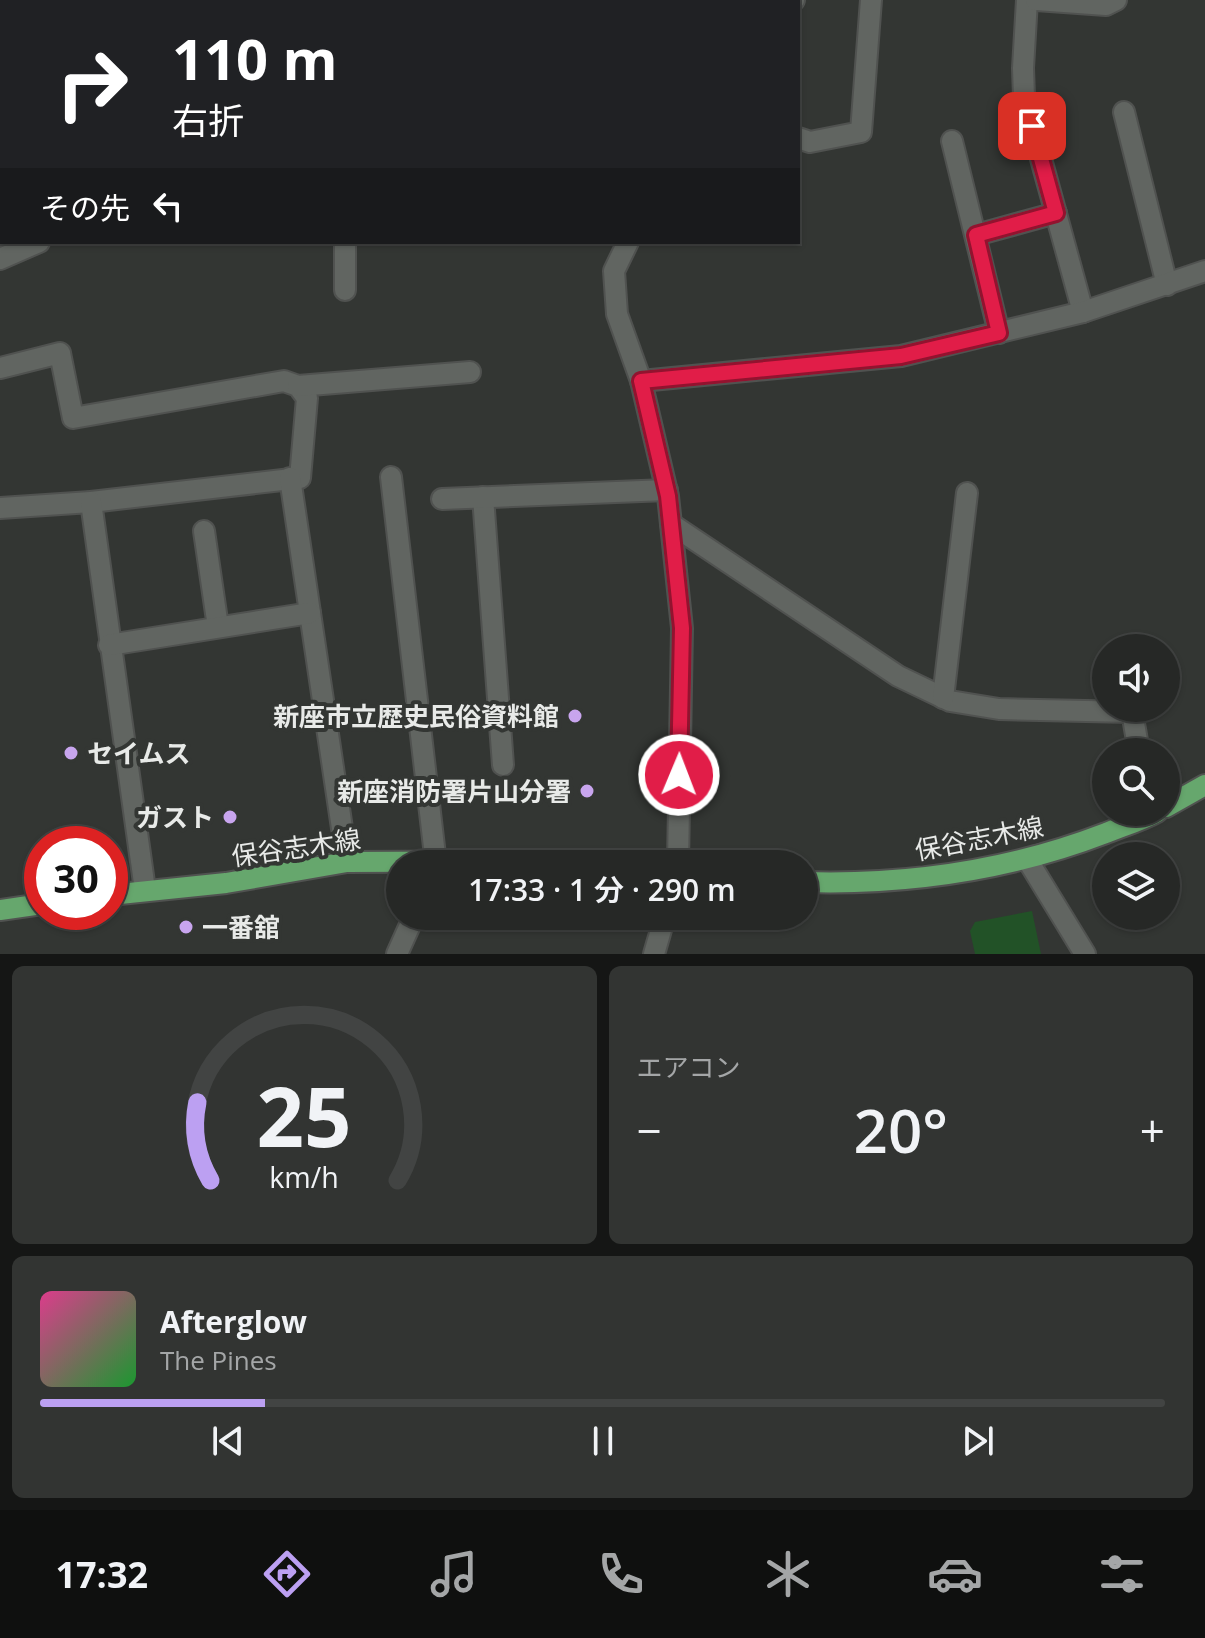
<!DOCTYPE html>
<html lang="ja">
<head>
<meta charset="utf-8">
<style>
	:root { --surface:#262826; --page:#323432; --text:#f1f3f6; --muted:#a4a6a7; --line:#424443; --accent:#bca0f2 }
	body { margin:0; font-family:"Open Sans","Noto Sans JP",sans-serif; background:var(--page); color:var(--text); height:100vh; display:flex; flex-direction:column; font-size:30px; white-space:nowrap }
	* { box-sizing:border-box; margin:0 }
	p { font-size:26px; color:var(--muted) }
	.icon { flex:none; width:44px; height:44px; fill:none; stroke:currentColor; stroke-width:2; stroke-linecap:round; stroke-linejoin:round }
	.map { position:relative; height:954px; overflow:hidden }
	.side { display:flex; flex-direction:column; gap:12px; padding:12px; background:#151615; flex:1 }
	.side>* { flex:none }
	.banner { position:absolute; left:0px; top:0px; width:800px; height:244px; box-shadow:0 2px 6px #0004,0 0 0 2px var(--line); background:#202124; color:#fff; overflow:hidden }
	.buttons { position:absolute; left:1092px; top:634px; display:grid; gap:16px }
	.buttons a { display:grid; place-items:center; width:88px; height:88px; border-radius:50%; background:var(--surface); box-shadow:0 2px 6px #0004,0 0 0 2px var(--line); font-size:40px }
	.speed { position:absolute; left:24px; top:826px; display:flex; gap:16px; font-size:40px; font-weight:700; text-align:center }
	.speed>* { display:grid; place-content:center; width:104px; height:104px; border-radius:50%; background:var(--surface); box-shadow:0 2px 6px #0004,0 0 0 2px var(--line); line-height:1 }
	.speed .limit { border:12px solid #d22; background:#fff; color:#111 }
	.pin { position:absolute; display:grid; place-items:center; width:68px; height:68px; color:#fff; margin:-34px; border-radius:16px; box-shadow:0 4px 12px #0006 }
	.me { position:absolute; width:88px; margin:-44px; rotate:1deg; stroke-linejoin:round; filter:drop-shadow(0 0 6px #0008) }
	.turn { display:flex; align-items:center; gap:28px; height:168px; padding:0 40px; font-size:36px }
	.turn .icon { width:104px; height:104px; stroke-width:2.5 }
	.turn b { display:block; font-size:56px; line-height:68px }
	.then { display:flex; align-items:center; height:76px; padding:0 40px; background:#0003; gap:16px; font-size:30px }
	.big { font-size:60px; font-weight:600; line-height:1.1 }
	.side .widget { flex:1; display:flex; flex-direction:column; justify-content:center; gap:12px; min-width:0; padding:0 28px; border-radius:12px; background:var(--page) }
	.side .dial { align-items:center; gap:0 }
	.dial svg { height:208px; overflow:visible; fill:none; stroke:var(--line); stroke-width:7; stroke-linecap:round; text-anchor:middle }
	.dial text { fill:var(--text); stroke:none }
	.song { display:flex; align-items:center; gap:24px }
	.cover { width:96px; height:96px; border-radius:12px; background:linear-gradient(135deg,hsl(330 70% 55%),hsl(130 70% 35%)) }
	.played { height:8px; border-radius:4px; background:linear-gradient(90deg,var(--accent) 20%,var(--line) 20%) }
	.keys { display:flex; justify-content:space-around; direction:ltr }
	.heat { display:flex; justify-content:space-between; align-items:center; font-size:44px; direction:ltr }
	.side .tiles { flex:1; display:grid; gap:12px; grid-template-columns:1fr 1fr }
	.widget:last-child { grid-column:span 2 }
	.trip { position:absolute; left:386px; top:850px; width:432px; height:80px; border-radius:40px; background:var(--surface); box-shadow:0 2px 6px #0004,0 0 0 2px var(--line); font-weight:600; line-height:80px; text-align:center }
	.menu { display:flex; height:128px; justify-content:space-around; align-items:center; background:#0f100f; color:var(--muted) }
	.menu .icon { width:56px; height:56px }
	.menu .active { color:var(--accent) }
	.menu b { font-size:36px; color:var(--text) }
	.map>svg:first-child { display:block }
</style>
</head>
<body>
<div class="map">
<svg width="1205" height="954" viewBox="0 0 1205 954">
	<rect width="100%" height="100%" fill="#333633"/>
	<!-- green -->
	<polygon fill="#225227" points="1032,911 1041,954 975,954 970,931 975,922"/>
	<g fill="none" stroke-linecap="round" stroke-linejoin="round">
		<!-- minor casing -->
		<g stroke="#505250" stroke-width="24">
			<g id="minor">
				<polyline points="435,0 444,2"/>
				<polyline points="614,0 614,2"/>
				<polyline points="1027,0 1023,68 1024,97 1083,312"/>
				<polyline points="1036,0 1106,5 1116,0"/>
				<polyline points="355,2 356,0"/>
				<polyline points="789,2 794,0"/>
				<polyline points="1124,112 1167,285"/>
				<polyline points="0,134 2,134"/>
				<polyline points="798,138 810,142 861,132 871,0"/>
				<polyline points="952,141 999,333"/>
				<polyline points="976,235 1056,213"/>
				<polyline points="345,242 345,290"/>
				<polyline points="628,242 614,271 617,314 641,381 668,496 682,628 678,864"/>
				<polyline points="0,259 39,242"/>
				<polyline points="0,368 60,353 73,418 284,381 298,386 307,398 300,478 91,502 0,508"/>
				<polyline points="641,381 901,356 1083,312 1205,271"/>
				<polyline points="298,386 470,372"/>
				<polyline points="391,477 436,864"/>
				<polyline points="290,478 347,862"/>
				<polyline points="483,497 503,765"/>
				<polyline points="442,499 667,490"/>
				<polyline points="91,502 145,890"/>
				<polyline points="671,524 898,676 950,701 999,709 1132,712 1139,752"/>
				<polyline points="204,531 218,627"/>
				<polyline points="109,645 310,613"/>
				<polyline points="943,698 967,493"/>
				<polyline points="1027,859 1085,954"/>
				<polyline points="397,954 414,916"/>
				<polyline points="654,954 665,916"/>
			</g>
		</g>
		<!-- primary casing -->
		<g stroke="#505250" stroke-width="24">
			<g id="primary">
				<polyline points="1166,807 1205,785"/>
				<path d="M804,882c102,3 206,-12 302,-49 17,-7 35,-12 51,-21"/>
				<polyline points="110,895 226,883 347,862 554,861 587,864"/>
				<polyline points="0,910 42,904"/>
			</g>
		</g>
		<!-- minor -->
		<use href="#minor" stroke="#616561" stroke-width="20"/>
		<!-- primary -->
		<use href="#primary" stroke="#66a76d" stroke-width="20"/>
	</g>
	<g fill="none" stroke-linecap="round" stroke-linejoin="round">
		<!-- route casing -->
		<g stroke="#92132f" stroke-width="20">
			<polyline id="route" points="679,775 682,628 668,496 641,381 901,356 999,333 976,235 1056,213 1032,126"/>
		</g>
		<!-- route -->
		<use href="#route" stroke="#e11d48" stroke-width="14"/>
	</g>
	<!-- markers -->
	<g fill="#c8a5ee" stroke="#333633" stroke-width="3">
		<circle cx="575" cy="716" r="8"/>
		<circle cx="71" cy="753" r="8"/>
		<circle cx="587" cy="791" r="8"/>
		<circle cx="230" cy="817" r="8"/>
		<circle cx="186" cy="927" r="8"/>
	</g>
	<g text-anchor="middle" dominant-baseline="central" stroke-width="8" stroke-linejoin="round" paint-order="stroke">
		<!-- poi labels -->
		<g font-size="26" font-weight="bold" fill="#e8eae8" stroke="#333633" text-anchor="end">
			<text x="559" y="716">新座市立歴史民俗資料館</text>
			<text x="87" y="753" text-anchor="start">セイムス</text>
			<text x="571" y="791">新座消防署片山分署</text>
			<text x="214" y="817">ガスト</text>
			<text x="202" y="927" text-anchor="start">一番舘</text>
		</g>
		<!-- street labels -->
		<g font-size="26" fill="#e8eae8" stroke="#333633">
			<text transform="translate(979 838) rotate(-11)">保谷志木線</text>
			<text transform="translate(296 847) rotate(-8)">保谷志木線</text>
		</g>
	</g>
</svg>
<div class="buttons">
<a><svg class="icon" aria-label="sound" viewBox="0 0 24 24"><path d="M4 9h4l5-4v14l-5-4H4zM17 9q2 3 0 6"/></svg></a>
<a><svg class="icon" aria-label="search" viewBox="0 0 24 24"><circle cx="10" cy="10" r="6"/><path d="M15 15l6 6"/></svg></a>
<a><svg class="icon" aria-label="layers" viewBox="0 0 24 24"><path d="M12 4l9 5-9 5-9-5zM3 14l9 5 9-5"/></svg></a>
</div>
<div class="speed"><div class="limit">30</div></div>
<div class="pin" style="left:1032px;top:126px;background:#d93025"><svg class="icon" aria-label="arrive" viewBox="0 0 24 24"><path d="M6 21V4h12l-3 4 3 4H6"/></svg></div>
<svg class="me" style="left:679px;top:775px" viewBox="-20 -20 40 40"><circle r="17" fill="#e11d48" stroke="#fff" stroke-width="3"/><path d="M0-11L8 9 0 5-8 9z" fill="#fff"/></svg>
<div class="trip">17:33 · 1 分 · 290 m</div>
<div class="banner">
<div class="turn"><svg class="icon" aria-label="right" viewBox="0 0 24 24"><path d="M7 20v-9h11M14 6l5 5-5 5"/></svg><div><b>110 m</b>右折</div></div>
<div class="then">その先<svg class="icon" aria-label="left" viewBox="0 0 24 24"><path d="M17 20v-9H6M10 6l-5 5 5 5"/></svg></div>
</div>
</div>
<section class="side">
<div class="tiles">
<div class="widget dial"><svg viewBox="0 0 100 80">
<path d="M14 69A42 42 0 1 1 86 69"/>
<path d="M14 69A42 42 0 0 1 9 39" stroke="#bca0f2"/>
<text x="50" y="56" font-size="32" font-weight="700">25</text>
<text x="50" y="72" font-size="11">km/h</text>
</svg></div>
<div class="widget"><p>エアコン</p>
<div class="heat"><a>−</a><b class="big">20°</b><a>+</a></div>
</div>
<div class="widget">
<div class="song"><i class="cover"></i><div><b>Afterglow</b><p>The Pines</p></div></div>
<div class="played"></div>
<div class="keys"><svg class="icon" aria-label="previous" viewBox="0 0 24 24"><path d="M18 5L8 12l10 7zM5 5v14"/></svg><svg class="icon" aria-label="pause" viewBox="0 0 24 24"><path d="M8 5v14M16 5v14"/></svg><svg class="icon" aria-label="next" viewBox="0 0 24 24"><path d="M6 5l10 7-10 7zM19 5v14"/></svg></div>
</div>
</div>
</section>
<nav class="menu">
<b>17:32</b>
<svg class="icon active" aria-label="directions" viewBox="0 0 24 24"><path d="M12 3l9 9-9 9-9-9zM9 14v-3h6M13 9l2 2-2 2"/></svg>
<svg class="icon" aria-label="music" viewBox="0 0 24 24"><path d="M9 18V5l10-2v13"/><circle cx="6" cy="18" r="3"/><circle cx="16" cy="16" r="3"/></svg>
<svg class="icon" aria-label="phone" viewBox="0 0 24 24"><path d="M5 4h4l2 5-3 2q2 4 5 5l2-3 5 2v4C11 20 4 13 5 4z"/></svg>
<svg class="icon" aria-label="climate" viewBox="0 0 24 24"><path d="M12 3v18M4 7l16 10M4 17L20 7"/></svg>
<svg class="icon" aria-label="car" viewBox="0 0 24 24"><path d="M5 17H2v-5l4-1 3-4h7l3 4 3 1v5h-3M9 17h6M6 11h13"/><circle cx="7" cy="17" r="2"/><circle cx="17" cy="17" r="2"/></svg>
<svg class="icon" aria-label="filters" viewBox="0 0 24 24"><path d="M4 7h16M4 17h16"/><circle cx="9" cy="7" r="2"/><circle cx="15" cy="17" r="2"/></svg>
</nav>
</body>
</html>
